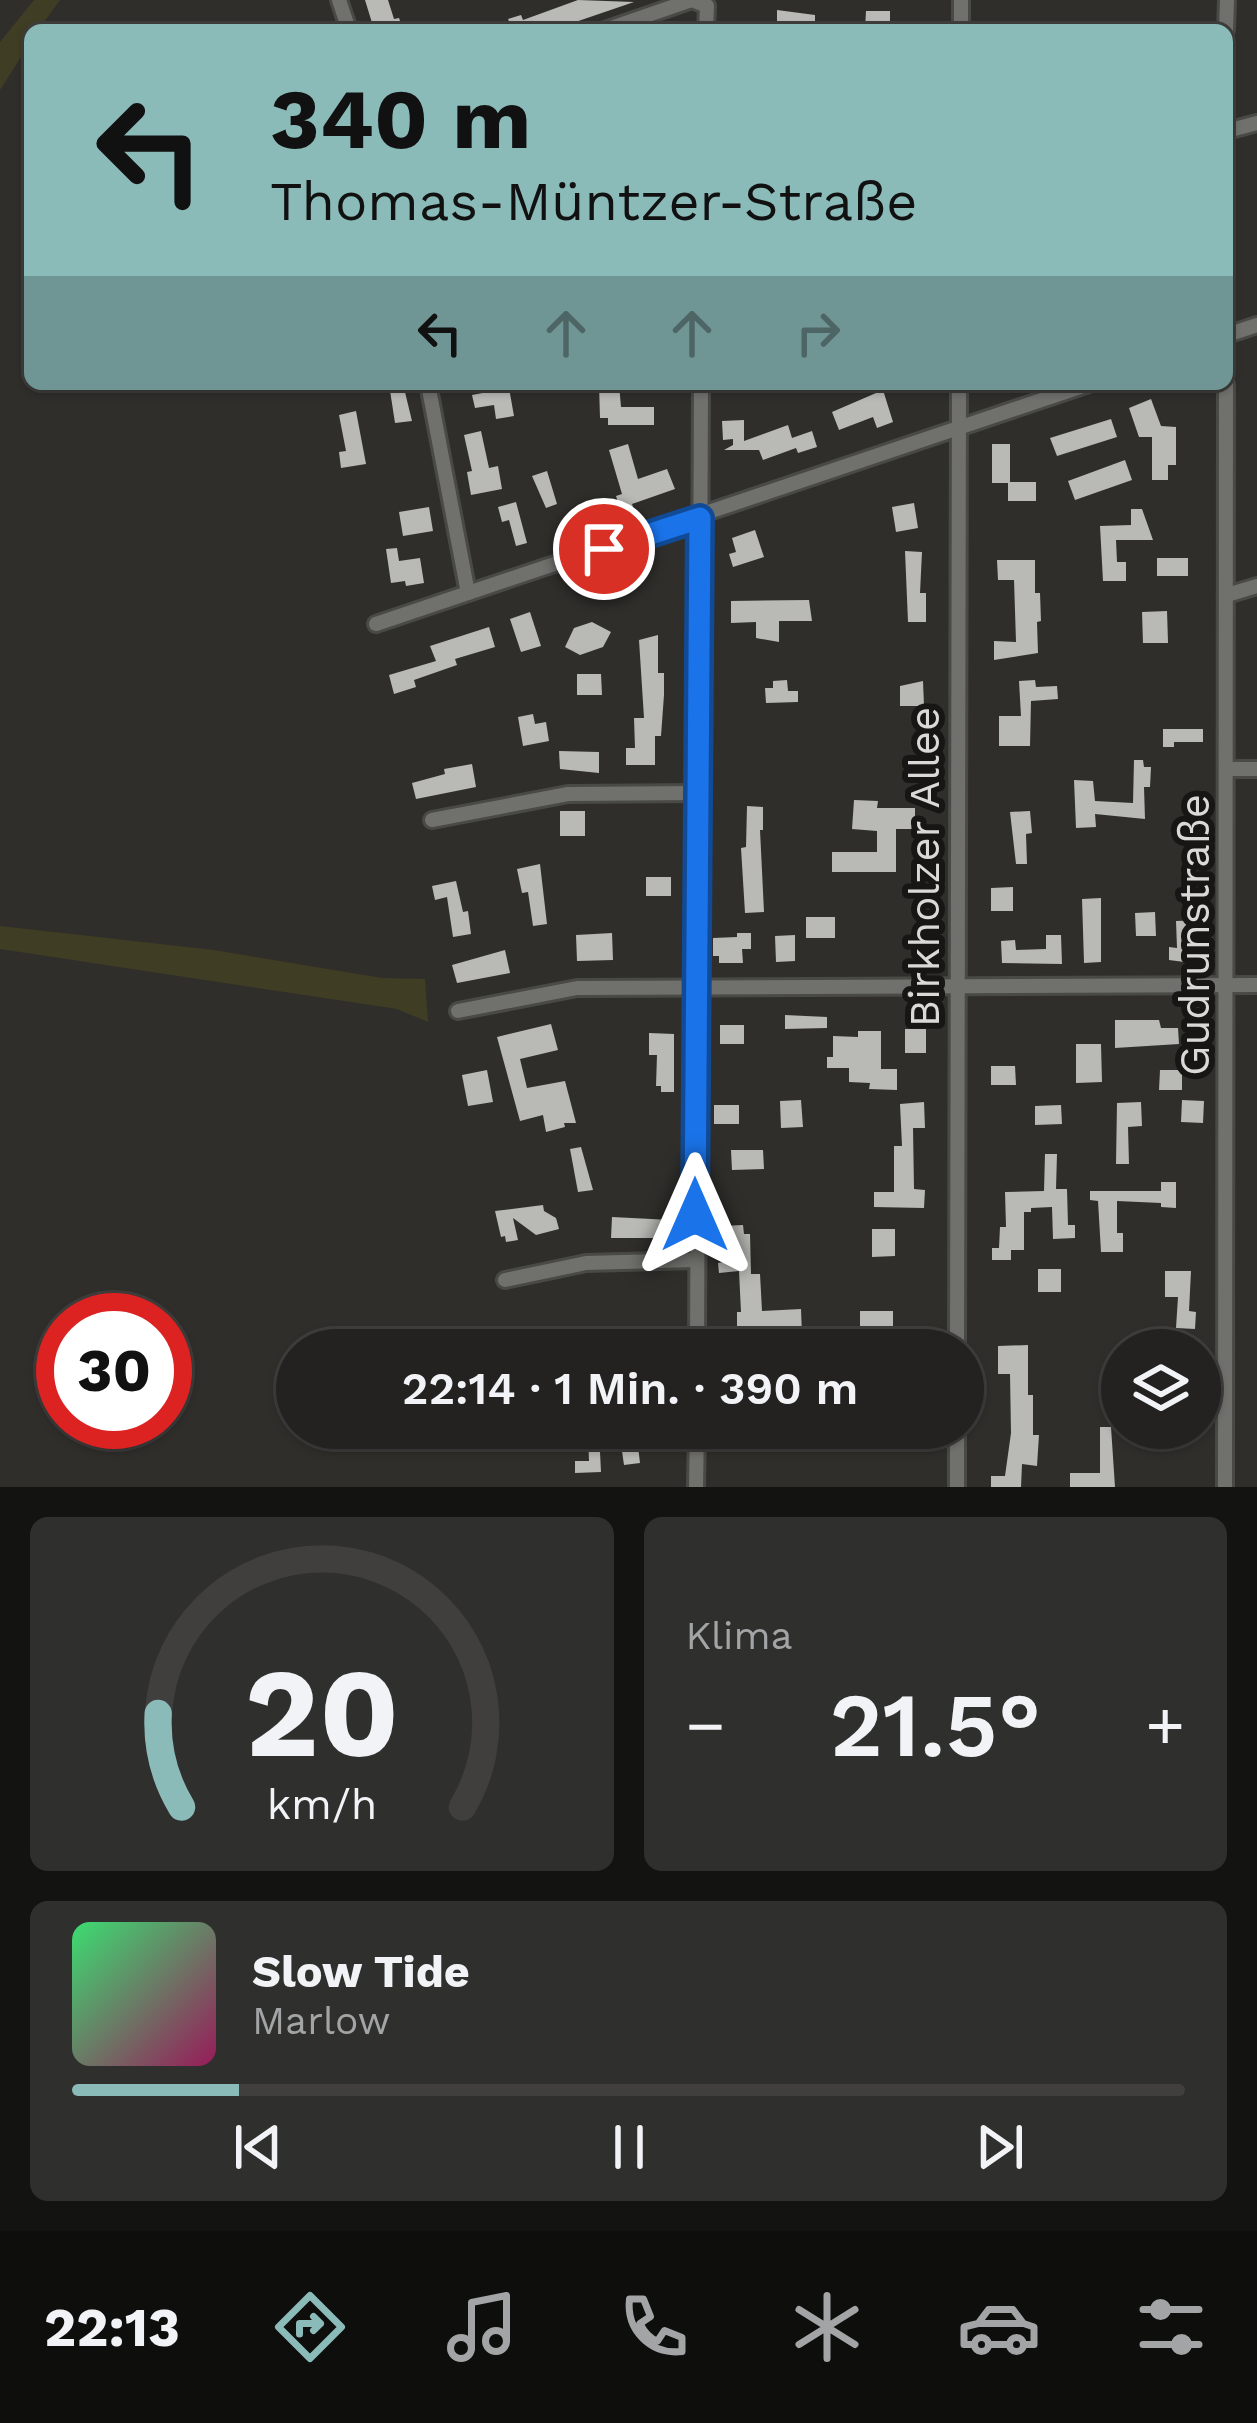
<!DOCTYPE html>
<html lang="de">
<head>
<meta charset="utf-8">
<style>
	:root { --surface:#232220; --page:#2f2f2d; --text:#f1f3f6; --muted:#a3a4a5; --line:#403f3e; --accent:#8bbbb9 }
	body { margin:0; font-family:"Work Sans",sans-serif; background:var(--page); color:var(--text); height:100vh; display:flex; flex-direction:column; font-size:45px; white-space:nowrap }
	* { box-sizing:border-box; margin:0 }
	p { font-size:39px; color:var(--muted) }
	.icon { flex:none; width:66px; height:66px; fill:none; stroke:currentColor; stroke-width:2; stroke-linecap:round; stroke-linejoin:round }
	.map { position:relative; height:1487px; overflow:hidden }
	.side { display:flex; flex-direction:column; gap:30px; padding:30px; background:#131312; flex:1 }
	.side>* { flex:none }
	.hud { position:absolute; left:24px; top:24px; width:1209px; height:366px; border-radius:18px; box-shadow:0 3px 9px #0004,0 0 0 3px var(--line); background:#8bbbb9; color:#111; overflow:hidden }
	.fabs { position:absolute; left:1101px; top:1329px; display:grid; gap:24px }
	.fabs a { display:grid; place-items:center; width:120px; height:120px; border-radius:50%; background:var(--surface); box-shadow:0 3px 9px #0004,0 0 0 3px var(--line); font-size:60px }
	.speed { position:absolute; left:36px; top:1293px; display:flex; gap:24px; font-size:60px; font-weight:700; text-align:center }
	.speed>* { display:grid; place-content:center; width:156px; height:156px; border-radius:50%; background:var(--surface); box-shadow:0 3px 9px #0004,0 0 0 3px var(--line); line-height:1 }
	.speed .limit { border:18px solid #d22; background:#fff; color:#111 }
	.pin { position:absolute; display:grid; place-items:center; width:102px; height:102px; color:#fff; margin:-51px; border:6px solid #fff; border-radius:50%; box-shadow:0 3px 12px #0007 }
	.me { position:absolute; width:132px; margin:-66px; rotate:0deg; stroke-linejoin:round; filter:drop-shadow(0 0 9px #0008) }
	.turn { display:flex; align-items:center; gap:42px; height:252px; padding:0 48px; font-size:54px }
	.turn .icon { width:156px; height:156px; stroke-width:2.5 }
	.turn b { display:block; font-size:84px; line-height:102px }
	.lanes { display:flex; align-items:center; height:114px; padding:0 48px; background:#0003; justify-content:center; gap:60px; direction:ltr }
	.lanes .off { opacity:.35 }
	.big { font-size:90px; font-weight:600; line-height:1.1 }
	.side .widget { flex:1; display:flex; flex-direction:column; justify-content:center; gap:18px; min-width:0; padding:0 42px; border-radius:18px; background:var(--page) }
	.side .dial { align-items:center; gap:0 }
	.dial svg { height:312px; overflow:visible; fill:none; stroke:var(--line); stroke-width:7; stroke-linecap:round; text-anchor:middle }
	.dial text { fill:var(--text); stroke:none }
	.song { display:flex; align-items:center; gap:36px }
	.cover { width:144px; height:144px; border-radius:18px; background:linear-gradient(135deg,hsl(140 70% 55%),hsl(330 70% 35%)) }
	.played { height:12px; border-radius:6px; background:linear-gradient(90deg,var(--accent) 15%,var(--line) 15%) }
	.keys { display:flex; justify-content:space-around; direction:ltr }
	.heat { display:flex; justify-content:space-between; align-items:center; font-size:66px; direction:ltr }
	.side .tiles { flex:1; display:grid; gap:30px; grid-template-columns:1fr 1fr }
	.widget:last-child { grid-column:span 2 }
	.trip { position:absolute; left:276px; top:1329px; width:708px; height:120px; border-radius:60px; background:var(--surface); box-shadow:0 3px 9px #0004,0 0 0 3px var(--line); font-weight:600; line-height:120px; text-align:center }
	.tabs { display:flex; height:192px; justify-content:space-around; align-items:center; background:#0e0e0d; color:var(--muted) }
	.tabs .icon { width:84px; height:84px }
	.tabs .on { color:var(--accent) }
	.tabs b { font-size:54px; color:var(--text) }
	.map>svg:first-child { display:block }
</style>
</head>
<body>
<div class="map">
<svg width="1257" height="1487" viewBox="0 0 1257 1487">
	<rect width="100%" height="100%" fill="#2f2e2b"/>
	<!-- green -->
	<g fill="#3f3d23">
		<polygon points="34,0 60,0 38,30 30,30 30,43 0,90 0,42"/>
		<polygon points="0,926 214,950 382,978 425,979 428,1022 397,1009 0,949"/>
	</g>
	<!-- building -->
	<g fill="#b9b9b5">
		<polygon points="365,0 388,0 394,19 399,18 403,30 369,30 373,26"/>
		<polygon points="578,0 634,2 552,30 498,30 510,24 508,19 521,15 523,20"/>
		<polygon points="777,10 815,15 815,27 777,28"/>
		<polygon points="866,11 890,11 890,30 865,30"/>
		<polygon points="389,384 403,384 412,421 395,423"/>
		<polygon points="599,384 619,384 621,407 654,407 654,425 608,425 608,418 600,418"/>
		<polygon points="509,388 514,416 496,419 494,405 475,408 472,395"/>
		<polygon points="883,390 893,422 877,428 873,417 839,430 832,412"/>
		<polygon points="1151,399 1161,426 1176,427 1176,465 1168,465 1168,480 1152,480 1152,437 1139,437 1129,408"/>
		<polygon points="356,411 366,464 341,468 339,452 346,451 339,415"/>
		<polygon points="1111,419 1117,437 1057,456 1050,438"/>
		<polygon points="744,420 744,441 788,425 792,438 812,431 817,447 798,453 796,448 763,460 759,450 724,450 733,445 733,439 723,440 722,421"/>
		<polygon points="481,431 489,468 498,466 502,489 471,495 467,472 472,471 464,435"/>
		<polygon points="628,444 638,479 667,469 675,489 632,504 635,512 622,515 616,496 622,494 609,450"/>
		<polygon points="992,444 1010,444 1010,482 1036,482 1036,501 1008,501 1008,483 992,483"/>
		<polygon points="1125,460 1132,480 1075,500 1068,481"/>
		<polygon points="547,471 557,504 546,508 532,476"/>
		<polygon points="516,502 527,543 516,546 509,520 502,522 498,507"/>
		<polygon points="914,503 918,528 896,532 892,507"/>
		<polygon points="429,507 433,531 403,536 399,512"/>
		<polygon points="1131,509 1142,509 1153,540 1116,540 1117,562 1126,562 1126,581 1103,581 1100,526 1131,525"/>
		<polygon points="755,530 764,557 733,567 729,554 736,552 732,538"/>
		<polygon points="397,548 399,561 420,558 424,583 406,586 405,581 391,583 386,549"/>
		<polygon points="905,551 922,552 920,593 926,593 926,622 908,622"/>
		<rect x="1157" y="558" width="31" height="18"/>
		<polygon points="997,560 1035,560 1035,593 1040,593 1041,621 1037,622 1038,653 994,660 994,641 1016,642 1014,580 998,580"/>
		<polygon points="809,600 812,621 779,621 779,642 756,638 756,622 731,623 731,601"/>
		<polygon points="1167,611 1168,643 1143,643 1142,612"/>
		<polygon points="530,612 541,646 521,652 510,619"/>
		<polygon points="592,622 611,632 603,647 580,655 565,647 574,628"/>
		<polygon points="489,627 495,647 455,659 457,665 414,680 416,687 394,694 389,675 436,661 430,646"/>
		<polygon points="658,635 658,673 664,673 664,695 661,736 655,736 655,765 626,765 626,748 635,748 634,718 644,718 639,640"/>
		<polygon points="577,674 601,674 602,695 577,695"/>
		<polygon points="787,680 788,691 798,691 798,702 766,703 765,688 773,688 773,681"/>
		<polygon points="1035,680 1036,687 1057,686 1058,699 1031,701 1030,746 999,746 999,716 1021,716 1019,681"/>
		<polygon points="923,681 924,706 900,706 900,686"/>
		<polygon points="533,714 535,724 546,722 549,741 523,746 518,717"/>
		<polygon points="1163,729 1203,729 1203,742 1174,742 1174,747 1163,747"/>
		<polygon points="559,751 599,752 599,773 560,769"/>
		<polygon points="1134,760 1143,760 1144,767 1151,767 1150,787 1144,787 1145,819 1095,814 1096,827 1076,828 1074,780 1093,781 1095,801 1133,803"/>
		<polygon points="472,764 476,787 416,799 412,783 445,774 444,769"/>
		<polygon points="854,800 878,801 877,808 915,808 915,829 896,829 896,872 832,872 832,852 877,852 877,831 852,829"/>
		<polygon points="747,806 763,807 763,830 760,830 764,912 745,913 741,848 746,847"/>
		<rect x="560" y="811" width="25" height="25"/>
		<polygon points="1030,811 1032,833 1026,834 1027,864 1016,864 1010,812"/>
		<polygon points="540,864 547,924 533,926 528,892 522,893 517,869"/>
		<rect x="646" y="877" width="25" height="19"/>
		<polygon points="456,881 463,912 468,911 471,934 453,937 447,897 435,900 432,886"/>
		<polygon points="1013,887 1013,911 991,911 991,888"/>
		<polygon points="1101,898 1101,962 1084,963 1082,899"/>
		<polygon points="1155,912 1156,936 1136,936 1135,913"/>
		<rect x="806" y="917" width="29" height="21"/>
		<polygon points="1204,920 1207,965 1169,960 1169,947 1177,948 1176,921"/>
		<polygon points="612,933 613,960 577,961 576,935"/>
		<polygon points="737,933 751,933 751,949 742,949 743,963 719,963 719,956 713,956 713,938 737,937"/>
		<polygon points="795,935 795,961 776,962 775,936"/>
		<polygon points="1046,935 1061,935 1062,964 1002,963 1001,941 1015,940 1016,950 1046,949"/>
		<polygon points="505,950 510,973 457,983 452,965"/>
		<polygon points="785,1015 827,1017 827,1028 785,1029"/>
		<polygon points="1115,1020 1159,1020 1161,1028 1178,1028 1179,1044 1115,1048"/>
		<polygon points="551,1024 558,1050 520,1059 527,1088 565,1081 576,1123 564,1123 565,1127 546,1132 543,1115 520,1121 497,1037"/>
		<rect x="720" y="1025" width="24" height="19"/>
		<rect x="905" y="1029" width="21" height="24"/>
		<polygon points="858,1031 881,1031 881,1069 897,1069 897,1090 869,1089 870,1083 849,1082 849,1068 827,1068 827,1057 833,1057 833,1036 858,1037"/>
		<polygon points="649,1033 674,1034 674,1092 661,1092 661,1086 656,1086 657,1055 649,1055"/>
		<polygon points="1076,1044 1101,1044 1102,1082 1076,1083"/>
		<polygon points="991,1066 1015,1066 1016,1085 991,1085"/>
		<polygon points="487,1070 493,1102 468,1106 462,1075"/>
		<polygon points="1160,1070 1182,1070 1182,1090 1159,1090"/>
		<polygon points="801,1100 803,1127 781,1128 780,1101"/>
		<polygon points="1182,1100 1204,1101 1203,1123 1181,1122"/>
		<polygon points="924,1102 925,1128 913,1128 914,1189 925,1190 924,1208 874,1207 874,1192 894,1192 894,1146 902,1146 900,1104"/>
		<polygon points="1141,1102 1142,1126 1128,1127 1129,1164 1116,1164 1117,1103"/>
		<rect x="714" y="1105" width="25" height="19"/>
		<polygon points="1061,1105 1062,1124 1035,1125 1035,1106"/>
		<polygon points="581,1147 593,1190 578,1192 570,1149"/>
		<polygon points="731,1150 763,1150 764,1169 732,1170"/>
		<polygon points="1045,1154 1057,1154 1056,1189 1067,1189 1068,1225 1075,1225 1075,1238 1053,1239 1052,1207 1031,1208 1031,1212 1024,1212 1024,1250 1011,1250 1011,1260 992,1260 992,1248 999,1248 1000,1227 1006,1227 1005,1192 1044,1191"/>
		<polygon points="1161,1182 1176,1182 1176,1208 1161,1207 1161,1203 1117,1201 1117,1233 1123,1233 1123,1252 1101,1252 1098,1201 1090,1200 1090,1191 1161,1191"/>
		<polygon points="543,1205 544,1211 556,1218 559,1229 536,1235 513,1218 518,1240 506,1242 505,1236 501,1237 495,1211"/>
		<polygon points="612,1217 671,1220 670,1238 611,1238"/>
		<polygon points="743,1225 744,1234 750,1234 751,1274 760,1274 762,1311 801,1309 802,1335 737,1334 737,1312 741,1312 739,1271 719,1273 718,1263 724,1262 723,1226"/>
		<polygon points="872,1229 895,1229 895,1256 872,1257"/>
		<rect x="1038" y="1269" width="23" height="23"/>
		<polygon points="1165,1271 1191,1271 1189,1311 1196,1312 1195,1329 1176,1328 1178,1297 1165,1297"/>
		<rect x="860" y="1311" width="33" height="19"/>
		<polygon points="647,1328 669,1329 668,1350 646,1350"/>
		<polygon points="1028,1345 1028,1395 1033,1395 1033,1435 1039,1435 1037,1466 1022,1464 1021,1487 991,1487 991,1476 1005,1476 1011,1433 1010,1374 998,1374 998,1346"/>
		<polygon points="1100,1427 1111,1427 1115,1487 1070,1487 1070,1473 1100,1473"/>
		<polygon points="609,1434 609,1442 637,1438 640,1463 624,1465 622,1451 600,1452 601,1472 575,1473 575,1461 589,1461 588,1435"/>
	</g>
	<g fill="none" stroke-linecap="round" stroke-linejoin="round">
		<!-- street casing -->
		<g stroke="#494946" stroke-width="20">
			<g id="street">
				<polyline points="339,0 349,30"/>
				<polyline points="605,30 692,0 707,6 706,30"/>
				<polyline points="961,30 961,0"/>
				<polyline points="1226,30 1227,0"/>
				<polyline points="1227,131 1257,123"/>
				<polyline points="1227,335 1257,325"/>
				<polyline points="428,384 468,593"/>
				<polyline points="1227,595 1257,586"/>
				<polyline points="376,624 1089,384"/>
				<polyline points="1227,769 1257,769"/>
				<polyline points="432,820 568,794 697,793"/>
				<polyline points="458,1011 577,988 1257,985"/>
				<polyline points="505,1280 586,1263 695,1260"/>
				<polyline points="697,1350 701,384"/>
				<polyline points="957,1350 959,384"/>
				<polyline points="957,1428 957,1487"/>
				<polyline points="697,1432 957,1432"/>
				<polyline points="696,1487 697,1428"/>
				<polyline points="1225,1487 1226,384"/>
			</g>
		</g>
		<!-- street -->
		<use href="#street" stroke="#70706c" stroke-width="14"/>
	</g>
	<g fill="none" stroke-linecap="round" stroke-linejoin="round">
		<!-- route casing -->
		<g stroke="#114b97" stroke-width="30">
			<polyline id="route" points="604,549 700,518 695,1215"/>
		</g>
		<!-- route -->
		<use href="#route" stroke="#1a73e8" stroke-width="21"/>
	</g>
	<g text-anchor="middle" dominant-baseline="central" stroke-width="12" stroke-linejoin="round" paint-order="stroke">
		<!-- street labels -->
		<g font-size="42" fill="#d9d9d7" stroke="#171615">
			<text transform="translate(924 867) rotate(-90)">Birkholzer Allee</text>
			<text transform="translate(1194 935) rotate(-90)">Gudrunstraße</text>
		</g>
	</g>
</svg>
<div class="fabs">
<a><svg class="icon" aria-label="layers" viewBox="0 0 24 24"><path d="M12 4l9 5-9 5-9-5zM3 14l9 5 9-5"/></svg></a>
</div>
<div class="speed"><div class="limit">30</div></div>
<div class="pin" style="left:604px;top:549px;background:#d93025"><svg class="icon" aria-label="arrive" viewBox="0 0 24 24"><path d="M6 21V4h12l-3 4 3 4H6"/></svg></div>
<svg class="me" style="left:695px;top:1215px" viewBox="-20 -20 40 40"><path d="M0-17L14 15 0 8-14 15z" fill="#1a73e8" stroke="#fff" stroke-width="4"/></svg>
<div class="trip">22:14 · 1 Min. · 390 m</div>
<div class="hud">
<div class="turn"><svg class="icon" aria-label="left" viewBox="0 0 24 24"><path d="M17 20v-9H6M10 6l-5 5 5 5"/></svg><div><b>340 m</b>Thomas-Müntzer-Straße</div></div>
<div class="lanes"><svg class="icon" aria-label="left" viewBox="0 0 24 24"><path d="M17 20v-9H6M10 6l-5 5 5 5"/></svg><svg class="icon off" aria-label="ahead" viewBox="0 0 24 24"><path d="M12 20V5M6 11l6-6 6 6"/></svg><svg class="icon off" aria-label="ahead" viewBox="0 0 24 24"><path d="M12 20V5M6 11l6-6 6 6"/></svg><svg class="icon off" aria-label="right" viewBox="0 0 24 24"><path d="M7 20v-9h11M14 6l5 5-5 5"/></svg></div>
</div>
</div>
<section class="side">
<div class="tiles">
<div class="widget dial"><svg viewBox="0 0 100 80">
<path d="M14 69A42 42 0 1 1 86 69"/>
<path d="M14 69A42 42 0 0 1 8 45" stroke="#8bbbb9"/>
<text x="50" y="56" font-size="32" font-weight="700">20</text>
<text x="50" y="72" font-size="11">km/h</text>
</svg></div>
<div class="widget"><p>Klima</p>
<div class="heat"><a>−</a><b class="big">21.5°</b><a>+</a></div>
</div>
<div class="widget">
<div class="song"><i class="cover"></i><div><b>Slow Tide</b><p>Marlow</p></div></div>
<div class="played"></div>
<div class="keys"><svg class="icon" aria-label="previous" viewBox="0 0 24 24"><path d="M18 5L8 12l10 7zM5 5v14"/></svg><svg class="icon" aria-label="pause" viewBox="0 0 24 24"><path d="M8 5v14M16 5v14"/></svg><svg class="icon" aria-label="next" viewBox="0 0 24 24"><path d="M6 5l10 7-10 7zM19 5v14"/></svg></div>
</div>
</div>
</section>
<nav class="tabs">
<b>22:13</b>
<svg class="icon on" aria-label="directions" viewBox="0 0 24 24"><path d="M12 3l9 9-9 9-9-9zM9 14v-3h6M13 9l2 2-2 2"/></svg>
<svg class="icon" aria-label="music" viewBox="0 0 24 24"><path d="M9 18V5l10-2v13"/><circle cx="6" cy="18" r="3"/><circle cx="16" cy="16" r="3"/></svg>
<svg class="icon" aria-label="phone" viewBox="0 0 24 24"><path d="M5 4h4l2 5-3 2q2 4 5 5l2-3 5 2v4C11 20 4 13 5 4z"/></svg>
<svg class="icon" aria-label="climate" viewBox="0 0 24 24"><path d="M12 3v18M4 7l16 10M4 17L20 7"/></svg>
<svg class="icon" aria-label="car" viewBox="0 0 24 24"><path d="M5 17H2v-5l4-1 3-4h7l3 4 3 1v5h-3M9 17h6M6 11h13"/><circle cx="7" cy="17" r="2"/><circle cx="17" cy="17" r="2"/></svg>
<svg class="icon" aria-label="filters" viewBox="0 0 24 24"><path d="M4 7h16M4 17h16"/><circle cx="9" cy="7" r="2"/><circle cx="15" cy="17" r="2"/></svg>
</nav>
</body>
</html>
